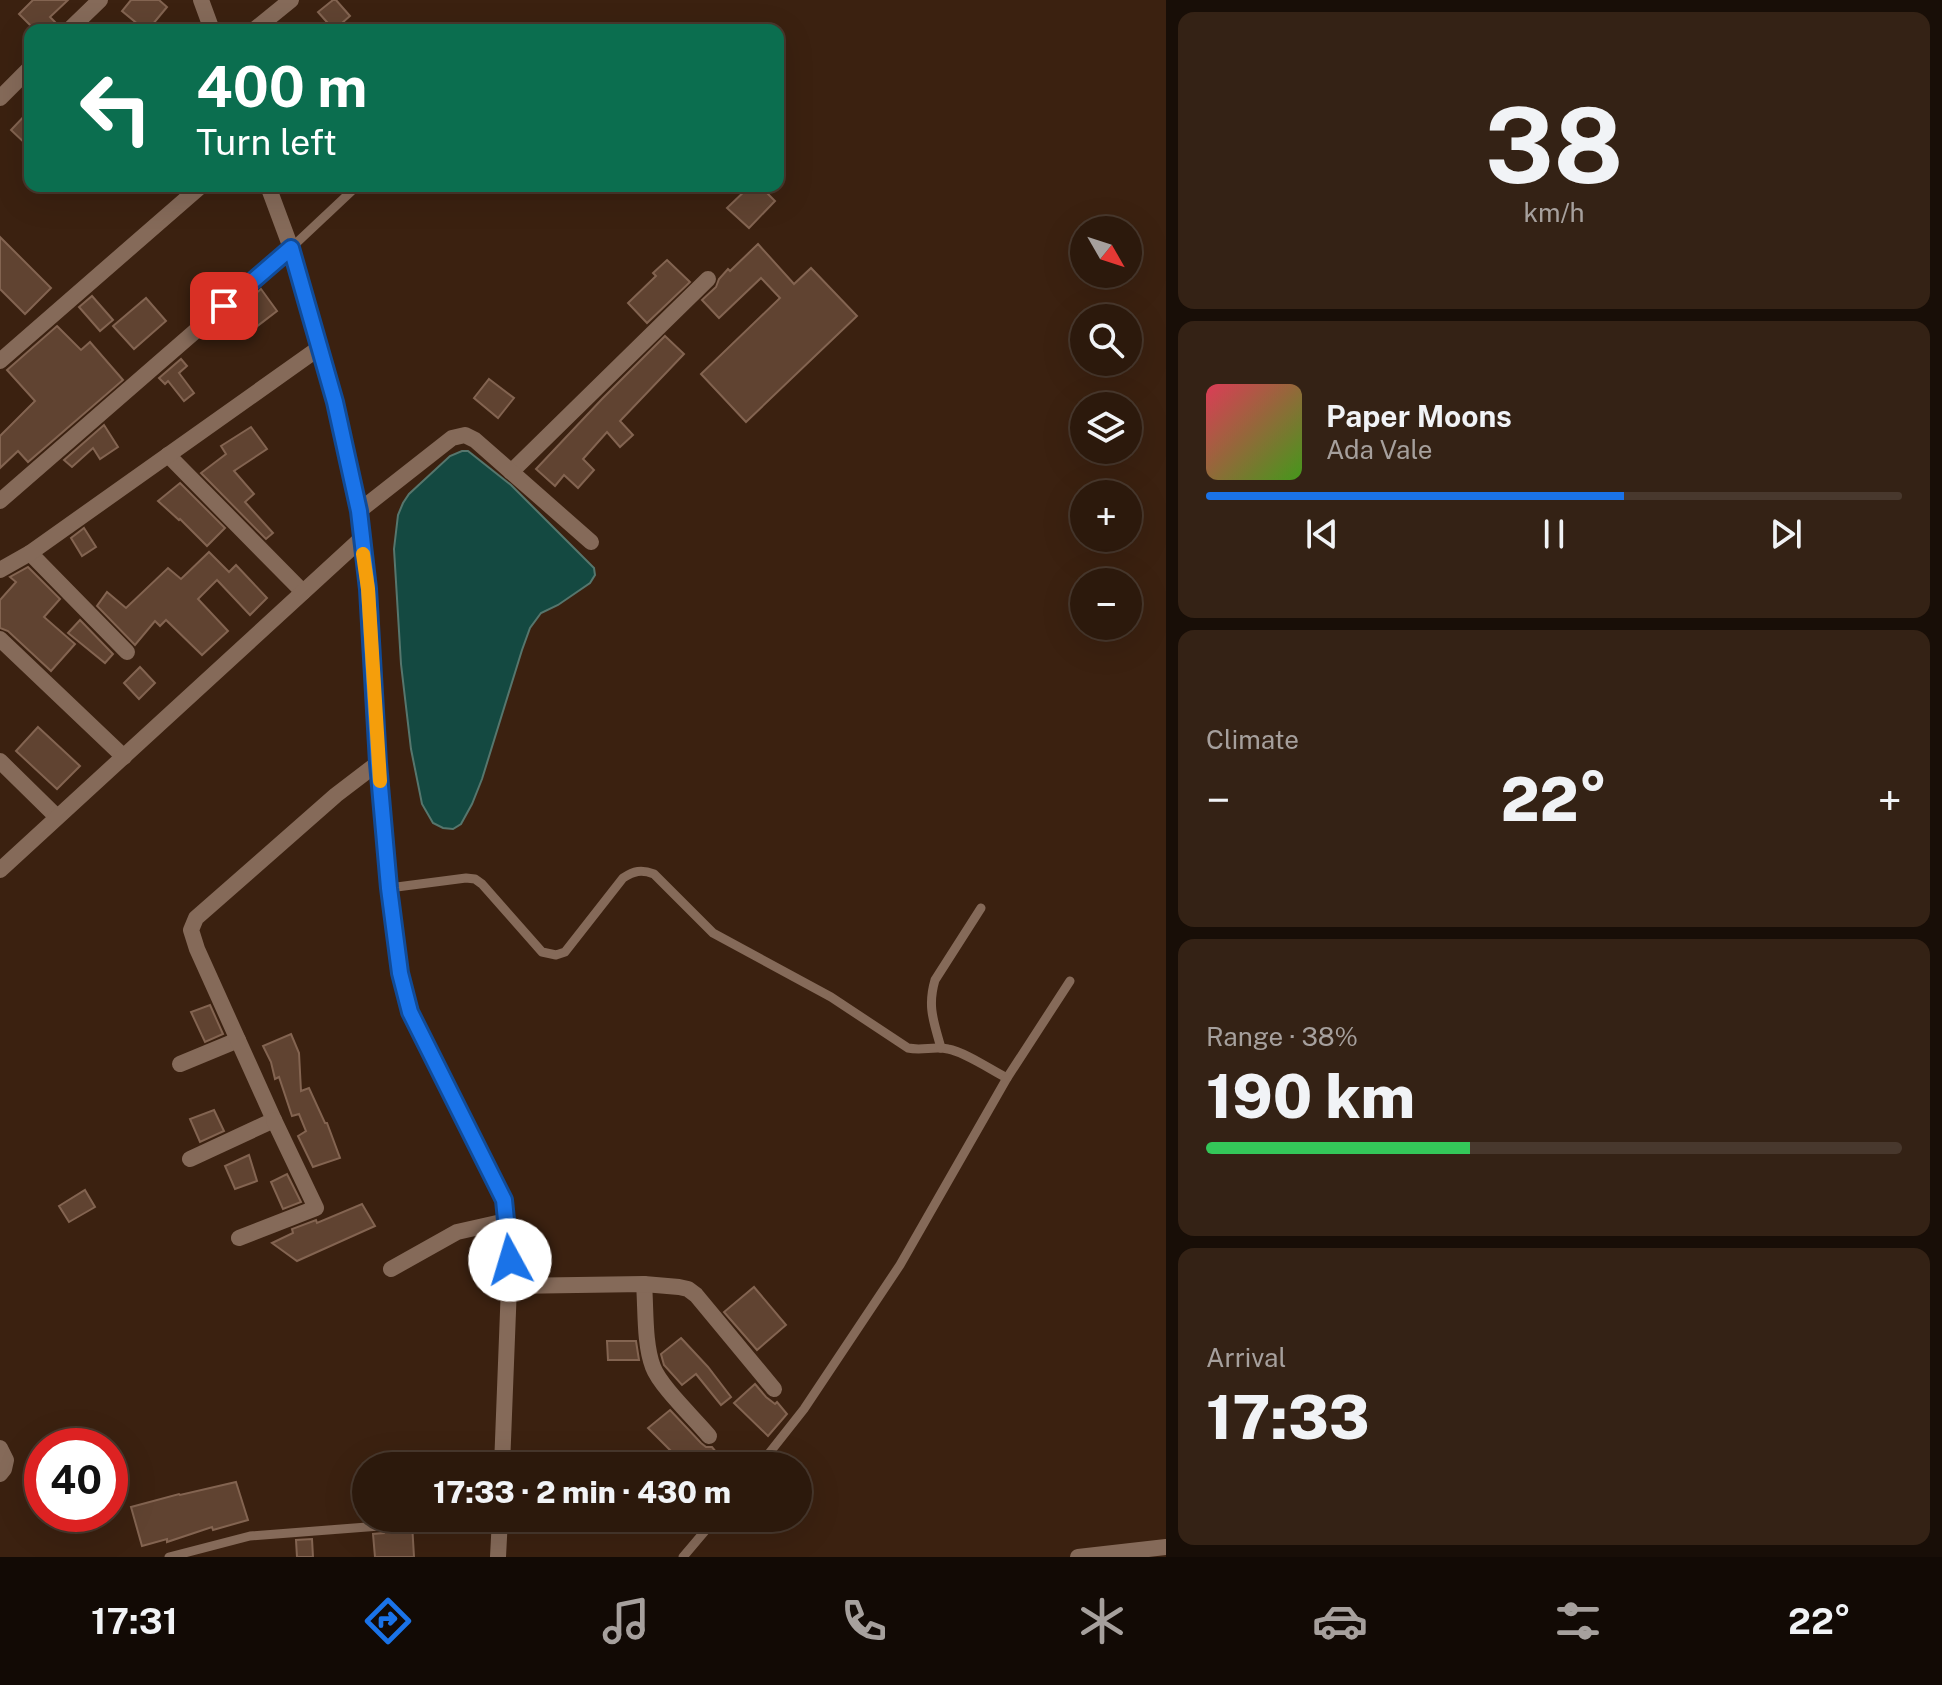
<!DOCTYPE html>
<html lang="en">
<head>
<meta charset="utf-8">
<style>
	:root { --surface:#2c190c; --page:#342215; --text:#f1f3f6; --muted:#a6a09d; --line:#48382d; --accent:#1a73e8 }
	body { margin:0; font-family:"Public Sans",sans-serif; background:var(--page); color:var(--text); height:100vh; display:flex; flex-direction:column; font-size:30px; white-space:nowrap }
	* { box-sizing:border-box; margin:0 }
	p { font-size:26px; color:var(--muted) }
	.icon { flex:none; width:44px; height:44px; fill:none; stroke:currentColor; stroke-width:2; stroke-linecap:round; stroke-linejoin:round }
	.map { position:relative; flex:1; overflow:hidden }
	.sheet { display:flex; flex-direction:column; gap:12px; padding:12px; background:#180e07; width:776px }
	.sheet>* { flex:none }
	.top-card { position:absolute; left:24px; top:24px; width:760px; height:168px; border-radius:16px; box-shadow:0 8px 32px #0002,0 0 0 2px var(--line); background:#0b6e4f; color:#fff; overflow:hidden }
	.needle { width:52px; rotate:129deg }
	.buttons { position:absolute; left:1070px; top:216px; display:grid; gap:16px }
	.buttons a { display:grid; place-items:center; width:72px; height:72px; border-radius:50%; background:var(--surface); box-shadow:0 8px 32px #0002,0 0 0 2px var(--line); font-size:40px }
	.speed { position:absolute; left:24px; top:1428px; display:flex; gap:16px; font-size:40px; font-weight:700; text-align:center }
	.speed>* { display:grid; place-content:center; width:104px; height:104px; border-radius:50%; background:var(--surface); box-shadow:0 8px 32px #0002,0 0 0 2px var(--line); line-height:1 }
	.speed .limit { border:12px solid #d22; background:#fff; color:#111 }
	.pin { position:absolute; display:grid; place-items:center; width:68px; height:68px; color:#fff; margin:-34px; border-radius:16px; box-shadow:0 4px 12px #0006 }
	.me { position:absolute; width:88px; margin:-44px; rotate:354deg; stroke-linejoin:round; filter:drop-shadow(0 0 6px #0008) }
	.turn { display:flex; align-items:center; gap:28px; height:168px; padding:0 40px; font-size:36px }
	.turn .icon { width:104px; height:104px; stroke-width:2.5 }
	.turn b { display:block; font-size:56px; line-height:68px }
	.big { font-size:60px; font-weight:800; line-height:1.1 }
	.sheet .widget { flex:1; display:flex; flex-direction:column; justify-content:center; gap:12px; min-width:0; padding:0 28px; border-radius:16px; background:var(--page) }
	.sheet .dial { align-items:center; gap:0 }
	.dial b { font-size:104px; line-height:1 }
	.song { display:flex; align-items:center; gap:24px }
	.cover { width:96px; height:96px; border-radius:12px; background:linear-gradient(135deg,hsl(350 70% 55%),hsl(100 70% 35%)) }
	.played { height:8px; border-radius:4px; background:linear-gradient(90deg,var(--accent) 60%,var(--line) 60%) }
	.keys { display:flex; justify-content:space-around; direction:ltr }
	.heat { display:flex; justify-content:space-between; align-items:center; font-size:44px; direction:ltr }
	.charge { height:12px; border-radius:6px; background:linear-gradient(90deg,#34c759 38%,var(--line) 0) }
	.trip { position:absolute; left:352px; top:1452px; width:460px; height:80px; border-radius:40px; background:var(--surface); box-shadow:0 8px 32px #0002,0 0 0 2px var(--line); font-weight:800; line-height:80px; text-align:center }
	.tab-bar { display:flex; height:128px; justify-content:space-around; align-items:center; background:#120a05; color:var(--muted) }
	.tab-bar .icon { width:56px; height:56px }
	.tab-bar .current { color:var(--accent) }
	.tab-bar b { font-size:36px; color:var(--text) }
	main { display:flex; flex:1; min-height:0 }
	.map>svg:first-child { display:block }
</style>
</head>
<body>
<main>
<div class="map">
<svg width="1166" height="1557" viewBox="0 0 1166 1557">
	<rect width="100%" height="100%" fill="#3b2110"/>
	<!-- water -->
	<polygon fill="#144941" stroke="#56766d" stroke-width="2" points="462,451 468,451 511,485 594,568 595,575 590,583 558,605 541,613 530,628 522,650 482,779 472,804 461,824 453,829 443,828 433,823 422,804 411,749 401,664 394,549 398,515 403,503 409,494 450,456"/>
	<!-- building -->
	<g fill="#604331" stroke="#836451" stroke-width="2">
		<polygon points="33,0 68,0 50,17 59,26 58,30 35,30 19,14"/>
		<polygon points="131,0 159,0 167,7 148,30 145,30 122,11"/>
		<polygon points="333,0 336,0 350,16 334,30 318,12"/>
		<polygon points="30,110 30,148 11,130"/>
		<polygon points="750,186 760,186 775,201 749,228 727,208"/>
		<polygon points="0,237 51,288 25,314 0,289"/>
		<polygon points="758,244 794,284 811,268 857,316 746,422 701,374 780,298 761,278 719,318 702,300 716,287 719,279 728,269 730,271"/>
		<polygon points="667,260 690,282 647,323 628,303 656,276 653,273"/>
		<polygon points="261,289 277,311 247,334 232,314"/>
		<polygon points="92,296 113,320 100,331 79,307"/>
		<polygon points="146,298 166,321 134,349 113,326"/>
		<polygon points="57,326 81,350 90,342 123,380 28,462 18,451 0,468 0,436 35,401 7,370"/>
		<polygon points="665,336 684,354 620,421 633,435 620,447 607,432 583,459 594,470 578,488 564,475 555,486 536,469 602,399"/>
		<polygon points="181,359 187,366 179,373 194,393 184,401 168,381 165,384 159,378"/>
		<polygon points="489,379 514,398 498,418 474,398"/>
		<polygon points="104,425 118,447 100,459 93,448 72,467 64,460"/>
		<polygon points="251,427 267,449 234,471 254,494 245,502 273,533 266,539 201,473 226,454 221,446"/>
		<polygon points="180,483 225,528 207,546 180,519 179,520 158,501"/>
		<polygon points="84,528 96,547 82,556 71,538"/>
		<polygon points="209,552 229,572 236,565 267,598 250,615 217,580 198,599 228,631 202,655 166,620 160,626 155,621 135,645 97,606 107,592 126,608 168,568 181,579"/>
		<polygon points="28,567 60,599 44,617 75,644 51,671 8,631 0,628 0,600 16,582 10,577"/>
		<polygon points="80,620 113,654 105,663 68,633"/>
		<polygon points="140,667 155,683 139,699 124,683"/>
		<polygon points="38,727 80,766 57,789 16,751"/>
		<polygon points="210,1005 223,1034 205,1042 191,1012"/>
		<polygon points="291,1034 299,1053 301,1091 309,1088 325,1123 327,1123 340,1158 313,1167 298,1136 306,1131 299,1114 292,1116 279,1077 275,1079 271,1062 263,1046"/>
		<polygon points="214,1110 224,1131 200,1142 190,1119"/>
		<polygon points="249,1155 257,1181 235,1189 225,1166"/>
		<polygon points="287,1174 301,1202 283,1209 271,1182"/>
		<polygon points="85,1190 95,1207 69,1222 59,1206"/>
		<polygon points="362,1204 375,1226 297,1261 272,1243 293,1233 292,1229 316,1220 317,1223"/>
		<polygon points="754,1287 786,1325 757,1350 724,1312"/>
		<polygon points="681,1338 708,1367 731,1397 721,1405 696,1374 682,1385 664,1365 661,1354"/>
		<polygon points="607,1341 636,1341 639,1360 608,1360"/>
		<polygon points="755,1384 766,1397 775,1404 777,1402 787,1414 768,1436 734,1403"/>
		<polygon points="670,1410 701,1443 706,1447 712,1447 721,1458 712,1466 693,1466 686,1460 683,1463 648,1428"/>
		<polygon points="236,1482 248,1520 213,1530 212,1527 167,1542 167,1539 142,1546 131,1507 179,1494 180,1495"/>
		<polygon points="412,1523 414,1557 375,1557 373,1534 384,1533 387,1527 395,1526 394,1525"/>
		<polygon points="312,1539 313,1557 297,1557 296,1540"/>
	</g>
	<g fill="none" stroke-linecap="round" stroke-linejoin="round">
		<!-- service -->
		<g stroke="#856a59" stroke-width="9">
			<polyline points="291,248 357,186"/>
			<path d="M389,888l77,-10 9,1 7,5 60,68 14,3 9,-3 58,-74c11,-7 18,-9 31,-4l59,59 118,64 77,51c14,3 26,-2 40,1 17,3 43,21 59,29"/>
			<path d="M941,1048c-7,-26 -14,-41 -6,-68l46,-72"/>
			<polyline points="759,1466 804,1409 900,1265 1007,1078 1070,981"/>
			<polyline points="169,1557 250,1536 380,1526"/>
			<polyline points="683,1557 716,1518"/>
		</g>
		<!-- minor -->
		<g stroke="#856a59" stroke-width="16">
			<polyline points="69,30 100,0"/>
			<polyline points="254,30 291,0"/>
			<polyline points="0,98 30,68"/>
			<polyline points="0,361 201,186"/>
			<polyline points="168,455 303,592"/>
			<polyline points="511,472 708,279"/>
			<polyline points="0,501 291,248"/>
			<polyline points="359,511 452,438 465,435 475,440 591,542"/>
			<polyline points="30,553 127,652"/>
			<polyline points="0,570 30,553 319,348"/>
			<polyline points="0,639 124,757"/>
			<polyline points="0,761 57,817"/>
			<polyline points="0,870 361,539"/>
			<polyline points="180,1064 238,1040"/>
			<polyline points="190,1159 274,1120 197,949 191,930 196,918 336,795 378,763"/>
			<polyline points="239,1238 316,1208 274,1120"/>
			<polyline points="391,1269 457,1232 506,1221"/>
			<path d="M644,1284c2,24 0,60 9,83 7,19 42,52 56,69"/>
			<polyline points="510,1286 644,1284 679,1287 688,1289 696,1295 774,1389"/>
			<polyline points="0,1448 6,1460 4,1469 0,1474"/>
			<polyline points="1078,1557 1166,1547"/>
		</g>
		<!-- tertiary -->
		<g stroke="#856a59" stroke-width="16">
			<polyline points="201,0 212,30"/>
			<polyline points="268,186 291,248 335,402 359,511 368,589 378,763 389,888 400,973 410,1012 504,1200 510,1260 502,1466"/>
			<polyline points="498,1557 500,1518"/>
		</g>
	</g>
	<g fill="none" stroke-linecap="round" stroke-linejoin="round">
		<!-- route casing -->
		<g stroke="#114b97" stroke-width="20">
			<polyline id="route" points="224,306 291,248 335,402 359,511 368,589 378,763 389,888 400,973 410,1012 504,1200 510,1260"/>
		</g>
		<!-- route -->
		<use href="#route" stroke="#1a73e8" stroke-width="14"/>
		<!-- slow -->
		<polyline stroke="#f59e0b" stroke-width="14" points="363,554 368,589 380,781"/>
	</g>
</svg>
<div class="buttons">
<a><svg class="needle" viewBox="-14 -14 28 28"><path d="M0-13l5 13h-10z" fill="#e53935"/><path d="M0 13l5-13h-10z" fill="#a6a09d"/></svg></a>
<a><svg class="icon" aria-label="search" viewBox="0 0 24 24"><circle cx="10" cy="10" r="6"/><path d="M15 15l6 6"/></svg></a>
<a><svg class="icon" aria-label="layers" viewBox="0 0 24 24"><path d="M12 4l9 5-9 5-9-5zM3 14l9 5 9-5"/></svg></a>
<a>+</a>
<a>−</a>
</div>
<div class="speed"><div class="limit">40</div></div>
<div class="pin" style="left:224px;top:306px;background:#d93025"><svg class="icon" aria-label="arrive" viewBox="0 0 24 24"><path d="M6 21V4h12l-3 4 3 4H6"/></svg></div>
<svg class="me" style="left:510px;top:1260px" viewBox="-20 -20 40 40"><circle r="19" fill="#fff"/><path d="M0-13L10 11 0 6-10 11z" fill="#1a73e8"/></svg>
<div class="trip">17:33 · 2 min · 430 m</div>
<div class="top-card">
<div class="turn"><svg class="icon" aria-label="left" viewBox="0 0 24 24"><path d="M17 20v-9H6M10 6l-5 5 5 5"/></svg><div><b>400 m</b>Turn left</div></div>
</div>
</div>
<section class="sheet">
<div class="widget dial"><b>38</b><p>km/h</p></div>
<div class="widget">
<div class="song"><i class="cover"></i><div><b>Paper Moons</b><p>Ada Vale</p></div></div>
<div class="played"></div>
<div class="keys"><svg class="icon" aria-label="previous" viewBox="0 0 24 24"><path d="M18 5L8 12l10 7zM5 5v14"/></svg><svg class="icon" aria-label="pause" viewBox="0 0 24 24"><path d="M8 5v14M16 5v14"/></svg><svg class="icon" aria-label="next" viewBox="0 0 24 24"><path d="M6 5l10 7-10 7zM19 5v14"/></svg></div>
</div>
<div class="widget"><p>Climate</p>
<div class="heat"><a>−</a><b class="big">22°</b><a>+</a></div>
</div>
<div class="widget"><p>Range · 38%</p><b class="big">190 km</b><div class="charge"></div></div>
<div class="widget"><p>Arrival</p><b class="big">17:33</b></div>
</section>
</main>
<nav class="tab-bar">
<b>17:31</b>
<svg class="icon current" aria-label="directions" viewBox="0 0 24 24"><path d="M12 3l9 9-9 9-9-9zM9 14v-3h6M13 9l2 2-2 2"/></svg>
<svg class="icon" aria-label="music" viewBox="0 0 24 24"><path d="M9 18V5l10-2v13"/><circle cx="6" cy="18" r="3"/><circle cx="16" cy="16" r="3"/></svg>
<svg class="icon" aria-label="phone" viewBox="0 0 24 24"><path d="M5 4h4l2 5-3 2q2 4 5 5l2-3 5 2v4C11 20 4 13 5 4z"/></svg>
<svg class="icon" aria-label="climate" viewBox="0 0 24 24"><path d="M12 3v18M4 7l16 10M4 17L20 7"/></svg>
<svg class="icon" aria-label="car" viewBox="0 0 24 24"><path d="M5 17H2v-5l4-1 3-4h7l3 4 3 1v5h-3M9 17h6M6 11h13"/><circle cx="7" cy="17" r="2"/><circle cx="17" cy="17" r="2"/></svg>
<svg class="icon" aria-label="filters" viewBox="0 0 24 24"><path d="M4 7h16M4 17h16"/><circle cx="9" cy="7" r="2"/><circle cx="15" cy="17" r="2"/></svg>
<b>22°</b>
</nav>
</body>
</html>
